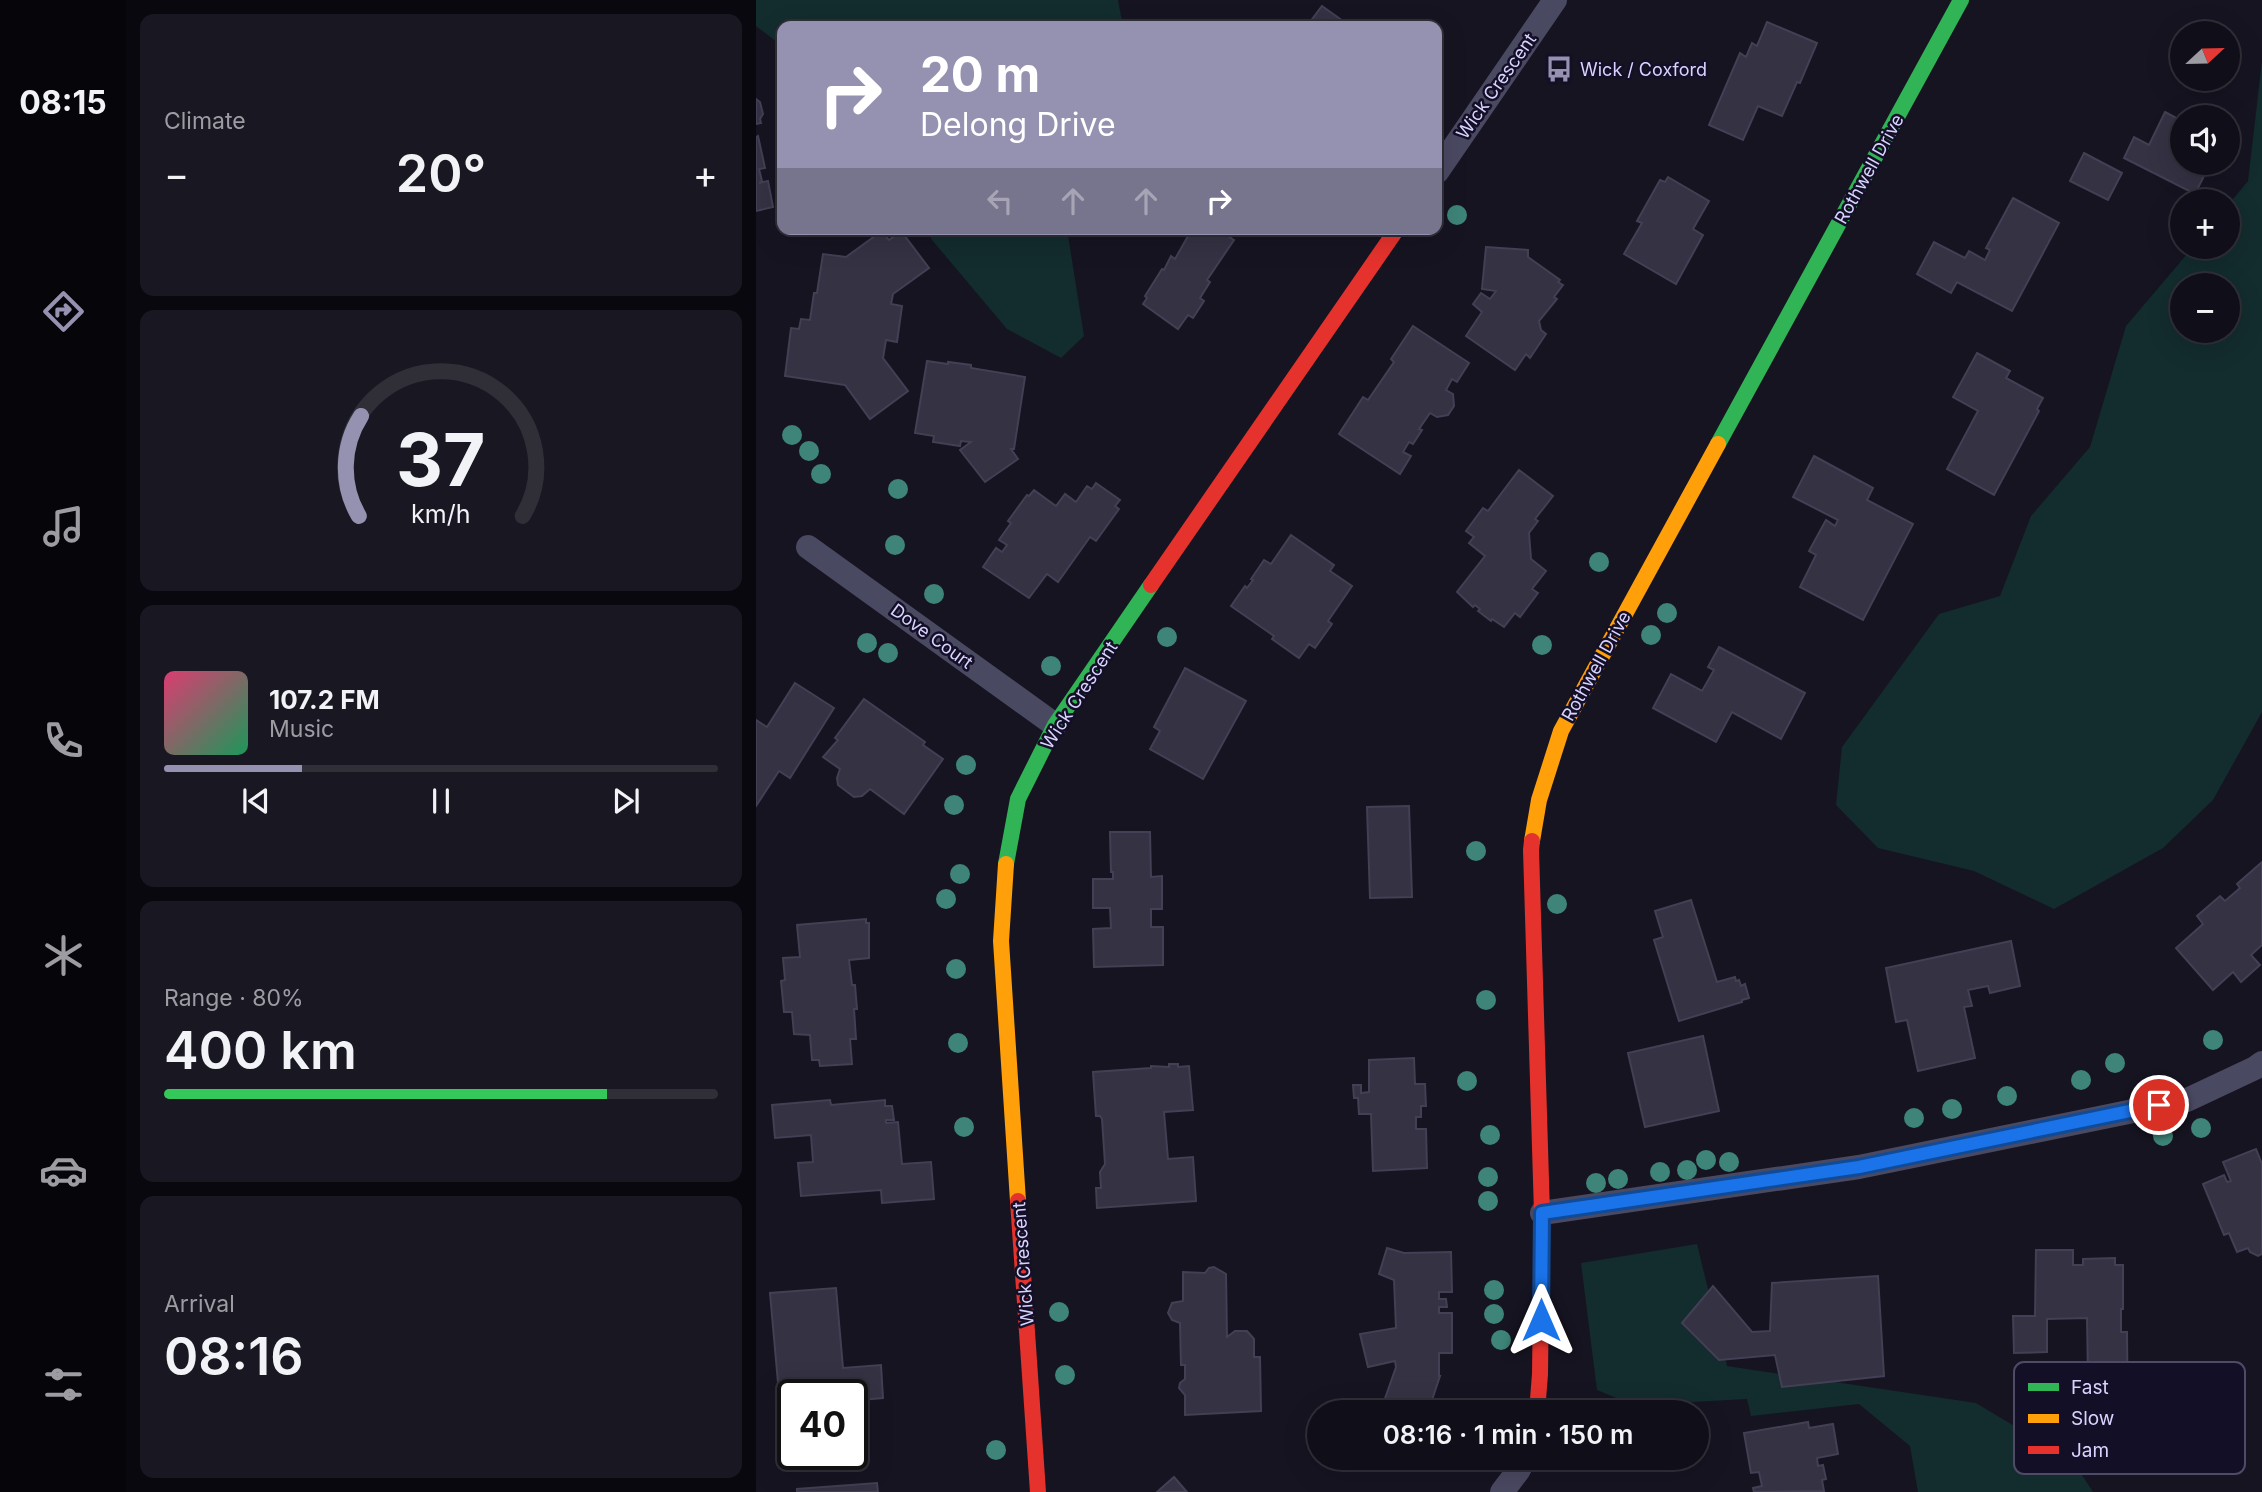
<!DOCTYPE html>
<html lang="en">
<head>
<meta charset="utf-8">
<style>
	:root { --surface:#100f19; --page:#191822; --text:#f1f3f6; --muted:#9c9ca2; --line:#302f38; --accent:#9591b1 }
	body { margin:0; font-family:Inter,sans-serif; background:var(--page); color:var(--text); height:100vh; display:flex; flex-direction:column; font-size:26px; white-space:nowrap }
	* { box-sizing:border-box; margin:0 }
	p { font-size:23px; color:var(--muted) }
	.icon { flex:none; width:38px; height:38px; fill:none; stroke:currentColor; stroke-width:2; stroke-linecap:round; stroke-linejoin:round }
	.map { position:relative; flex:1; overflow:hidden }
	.drawer { display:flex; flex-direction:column; gap:14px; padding:14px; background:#09080e; width:630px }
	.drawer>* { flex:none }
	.banner { position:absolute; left:21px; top:21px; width:665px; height:214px; border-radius:14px; box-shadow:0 7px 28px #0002,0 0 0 2px var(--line); background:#9591b1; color:#fff; overflow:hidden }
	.needle { width:46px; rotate:68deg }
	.controls { position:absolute; left:1414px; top:21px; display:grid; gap:14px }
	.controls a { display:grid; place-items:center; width:70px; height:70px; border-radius:50%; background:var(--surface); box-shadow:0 7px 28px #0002,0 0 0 2px var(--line); font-size:35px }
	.speed { position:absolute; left:21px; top:1379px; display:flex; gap:14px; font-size:35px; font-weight:700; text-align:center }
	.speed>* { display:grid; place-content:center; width:91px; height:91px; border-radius:50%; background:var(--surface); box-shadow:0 7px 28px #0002,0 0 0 2px var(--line); line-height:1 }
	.speed .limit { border:4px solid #111; border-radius:10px; background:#fff; color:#111 }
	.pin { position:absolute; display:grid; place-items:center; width:60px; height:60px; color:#fff; margin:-30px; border:4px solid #fff; border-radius:50%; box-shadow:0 2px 7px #0007 }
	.me { position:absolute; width:77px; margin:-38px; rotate:0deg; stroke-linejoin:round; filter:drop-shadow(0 0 5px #0008) }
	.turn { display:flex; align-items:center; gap:24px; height:147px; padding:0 28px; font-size:32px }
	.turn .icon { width:91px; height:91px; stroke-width:2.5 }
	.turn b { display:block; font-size:49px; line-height:60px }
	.lanes { display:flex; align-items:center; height:66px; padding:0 28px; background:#0003; justify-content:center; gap:35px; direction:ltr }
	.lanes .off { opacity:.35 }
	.big { font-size:52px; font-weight:600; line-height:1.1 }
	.drawer .tile { flex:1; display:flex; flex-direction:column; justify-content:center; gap:10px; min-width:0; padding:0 24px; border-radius:14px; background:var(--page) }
	.drawer .dial { align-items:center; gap:0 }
	.dial svg { height:182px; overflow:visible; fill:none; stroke:var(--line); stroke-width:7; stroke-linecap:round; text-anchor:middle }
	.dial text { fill:var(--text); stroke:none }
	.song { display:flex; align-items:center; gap:21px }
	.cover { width:84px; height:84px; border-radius:10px; background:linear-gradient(135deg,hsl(340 70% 55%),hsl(150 70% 35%)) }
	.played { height:7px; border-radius:4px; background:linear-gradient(90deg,var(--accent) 25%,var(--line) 25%) }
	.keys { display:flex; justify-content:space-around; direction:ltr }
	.heat { display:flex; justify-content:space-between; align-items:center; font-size:38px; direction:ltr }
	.charge { height:10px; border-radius:5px; background:linear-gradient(90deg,#34c759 80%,var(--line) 0) }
	.trip { position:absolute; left:551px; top:1400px; width:402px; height:70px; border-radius:35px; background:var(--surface); box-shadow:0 7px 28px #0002,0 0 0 2px var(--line); font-weight:600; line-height:70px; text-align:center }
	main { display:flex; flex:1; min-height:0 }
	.dock { display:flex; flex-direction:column; width:126px; justify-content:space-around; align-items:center; background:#06060a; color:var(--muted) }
	.dock .icon { width:49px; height:49px }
	.dock .selected { color:var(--accent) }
	.dock b { font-size:32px; color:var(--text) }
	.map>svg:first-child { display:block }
</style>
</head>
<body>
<main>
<nav class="dock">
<b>08:15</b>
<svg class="icon selected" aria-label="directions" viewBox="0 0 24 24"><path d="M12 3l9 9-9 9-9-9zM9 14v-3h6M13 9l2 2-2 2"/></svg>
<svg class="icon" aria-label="music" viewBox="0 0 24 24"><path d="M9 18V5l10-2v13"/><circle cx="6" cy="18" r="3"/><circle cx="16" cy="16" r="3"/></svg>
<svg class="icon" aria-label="phone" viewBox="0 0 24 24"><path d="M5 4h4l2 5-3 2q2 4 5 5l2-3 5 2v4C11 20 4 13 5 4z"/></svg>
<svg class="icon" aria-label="climate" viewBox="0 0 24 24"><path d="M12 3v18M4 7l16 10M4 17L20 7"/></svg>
<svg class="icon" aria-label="car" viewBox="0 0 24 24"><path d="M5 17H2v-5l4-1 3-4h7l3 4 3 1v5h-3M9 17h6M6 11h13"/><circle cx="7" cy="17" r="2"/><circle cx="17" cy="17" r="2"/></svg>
<svg class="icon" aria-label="filters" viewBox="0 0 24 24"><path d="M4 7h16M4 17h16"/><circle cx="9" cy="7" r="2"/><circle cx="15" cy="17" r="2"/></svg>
</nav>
<section class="drawer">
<div class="tile"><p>Climate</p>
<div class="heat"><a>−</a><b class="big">20°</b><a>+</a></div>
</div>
<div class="tile dial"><svg viewBox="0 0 100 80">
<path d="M14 69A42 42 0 1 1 86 69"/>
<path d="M14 69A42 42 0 0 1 15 25" stroke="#9591b1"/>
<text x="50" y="56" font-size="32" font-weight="700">37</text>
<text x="50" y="72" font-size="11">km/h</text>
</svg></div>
<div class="tile">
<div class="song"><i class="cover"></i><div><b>107.2 FM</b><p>Music</p></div></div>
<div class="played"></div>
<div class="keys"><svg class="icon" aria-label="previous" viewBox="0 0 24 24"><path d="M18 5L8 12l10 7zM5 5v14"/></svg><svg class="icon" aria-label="pause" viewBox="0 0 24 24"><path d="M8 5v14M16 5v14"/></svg><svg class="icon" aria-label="next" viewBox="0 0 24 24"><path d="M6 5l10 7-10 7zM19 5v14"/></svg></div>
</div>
<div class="tile"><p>Range · 80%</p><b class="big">400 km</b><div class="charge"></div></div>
<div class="tile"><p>Arrival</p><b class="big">08:16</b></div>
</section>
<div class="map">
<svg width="1506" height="1492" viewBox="0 0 1506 1492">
	<rect width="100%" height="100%" fill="#161421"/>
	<!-- green -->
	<g fill="#132c2d" fill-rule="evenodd">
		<polygon points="0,0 362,0 367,26 26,26 26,46 0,26"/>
		<path d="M1506,61v651l-49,88 -50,48 -109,61 -80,-38 -96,-23 -42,-43 6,-58 97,-133 61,-18 31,-80 59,-69 36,-121 67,-79h35v-42l20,-24zM1426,285h46v46h-46z"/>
		<polygon points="171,229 311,229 328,336 305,358 251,329 176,240"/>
		<polygon points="941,1244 971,1366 1220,1403 1317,1461 1337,1492 1162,1492 1154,1446 1103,1404 995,1416 991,1399 936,1402 908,1412 894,1412 841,1390 825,1263"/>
	</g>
	<!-- building -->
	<g fill="#343243" stroke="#433f54" stroke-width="2">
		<polygon points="566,6 594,26 551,26"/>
		<polygon points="1011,22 1061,43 1044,83 1041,82 1026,116 1002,106 987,140 953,125 984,53 990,57 996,43 1001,46"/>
		<polygon points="0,99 4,102 7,114 4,119 5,123 0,124"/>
		<polygon points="1409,112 1426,121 1426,163 1434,163 1433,164 1450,172 1439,194 1368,158 1378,137 1393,145"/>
		<polygon points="2,136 9,168 3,169 6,181 3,183 12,181 17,207 0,211 0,137"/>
		<polygon points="1328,153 1366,173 1352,200 1314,181"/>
		<polygon points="912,177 953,201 937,229 947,235 920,284 868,254 886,223 881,221 904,180 909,182"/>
		<polygon points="1257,198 1303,223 1256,311 1201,282 1195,293 1161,274 1178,242 1209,258 1213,251 1229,260 1234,250 1230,248"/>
		<polygon points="436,229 461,229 478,240 451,280 454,282 444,298 448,301 437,318 432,315 422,329 387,304 391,298 389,296 406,269 408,270 415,256 419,259"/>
		<polygon points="126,231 133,240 145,231 173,268 137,294 135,304 146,306 141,342 130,340 127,358 152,391 114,419 89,385 29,376 35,328 43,329 45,319 54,320 58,293 61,293 67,254 90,257"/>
		<polygon points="730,247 772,250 772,257 804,280 802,282 807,285 798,297 801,299 783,321 785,330 790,334 774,358 770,354 759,370 710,336 726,312 717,304 725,293 734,299 740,291 726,289"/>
		<polygon points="657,326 713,363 701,382 696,379 690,390 697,394 698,406 692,415 681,417 674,413 663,429 666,430 657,444 653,442 647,452 655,456 644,474 583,434 607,397 612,400 638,362 635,359"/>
		<polygon points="1221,353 1254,371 1250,378 1287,398 1281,409 1283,411 1238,495 1191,469 1222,411 1197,397"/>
		<polygon points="171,361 192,364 192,362 215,365 215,368 269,377 258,449 255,449 262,459 229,482 204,450 215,442 205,441 204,446 177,442 178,436 159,433"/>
		<polygon points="1058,456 1117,488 1111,500 1157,524 1107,620 1044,587 1060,555 1053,551 1070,520 1079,526 1082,520 1037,497"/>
		<polygon points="763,470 797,496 779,519 782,521 773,533 775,559 790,571 776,589 782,593 764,617 759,613 748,627 736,619 735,621 722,611 724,609 719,605 717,607 701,592 729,556 713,543 718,537 710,531 727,508 732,511"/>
		<polygon points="340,483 364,500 359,506 363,509 340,541 334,537 302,582 291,574 273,598 227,567 240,548 246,552 251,545 243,540 255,523 252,521 271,495 273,496 278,490 300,506 309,494 320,502 331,486 336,489"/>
		<polygon points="535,535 578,565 574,571 596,586 572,621 576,624 559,648 553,644 543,658 516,639 518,636 475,606 489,586 491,588 497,580 495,579 508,560 515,564"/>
		<polygon points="963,647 1049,693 1025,739 976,712 960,742 897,708 915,674 946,691 958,670 952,667"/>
		<polygon points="429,668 490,701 447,779 394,749 404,731 398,727"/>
		<polygon points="39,683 78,708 34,778 23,771 0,806 0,720 11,727"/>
		<polygon points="108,699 169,742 167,745 187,759 148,814 114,789 106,796 98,797 82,785 81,778 84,769 67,757 82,740 79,738"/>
		<polygon points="653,806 656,897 614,898 611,807"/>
		<polygon points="354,832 394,832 395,877 406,876 406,909 395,909 395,927 407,927 407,965 338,967 337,929 355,928 354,908 337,908 337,879 357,879 357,872 355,872"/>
		<polygon points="1506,862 1506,945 1495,955 1504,965 1485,982 1477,972 1457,990 1420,948 1447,924 1441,916 1464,896 1469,901 1484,888 1481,884"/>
		<polygon points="935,900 961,982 979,977 980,981 983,980 985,986 989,984 993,998 986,1000 986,1002 923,1021 898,940 907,937 899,911"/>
		<polygon points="110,919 110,923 113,923 113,958 93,960 96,985 99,985 101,1009 98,1009 100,1039 94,1039 96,1064 64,1066 63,1060 56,1060 54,1035 38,1034 36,1012 28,1012 25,981 29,980 27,958 44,957 41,925"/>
		<polygon points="1255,941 1264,986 1234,993 1232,986 1212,990 1216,1006 1208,1007 1219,1058 1162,1071 1151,1020 1140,1022 1130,968"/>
		<polygon points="947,1036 963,1111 889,1127 872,1053"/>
		<polygon points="658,1058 659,1084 669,1084 670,1106 665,1106 665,1117 660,1117 660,1129 670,1129 671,1168 617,1171 615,1114 603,1114 602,1098 598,1098 597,1085 605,1085 605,1093 613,1092 613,1060"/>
		<polygon points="413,1064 422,1064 422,1067 433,1066 437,1110 408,1112 412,1159 437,1157 440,1201 341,1208 340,1188 345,1188 344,1172 349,1164 346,1119 344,1116 340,1116 337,1072 395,1068 395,1066 413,1067"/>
		<polygon points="74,1100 75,1105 129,1100 129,1106 136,1106 138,1120 130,1120 130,1123 142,1122 146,1164 175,1162 178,1199 126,1203 125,1190 45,1196 42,1163 57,1162 55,1135 19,1138 16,1105"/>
		<polygon points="1500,1149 1506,1164 1506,1254 1502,1256 1494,1252 1492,1248 1481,1252 1473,1233 1468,1235 1447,1184 1468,1175 1471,1182 1475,1181 1467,1162"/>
		<polygon points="631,1248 648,1253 695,1252 696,1292 683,1292 683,1299 690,1299 691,1307 683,1307 683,1313 696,1313 696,1353 683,1353 683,1376 684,1376 672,1412 642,1412 626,1407 640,1367 639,1361 612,1367 604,1334 640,1328 638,1280 623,1274"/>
		<polygon points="1280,1250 1317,1250 1317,1265 1327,1265 1327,1259 1359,1258 1359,1265 1367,1265 1367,1309 1365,1309 1365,1332 1371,1332 1372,1438 1333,1438 1331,1318 1291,1319 1291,1352 1258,1353 1257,1316 1279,1316"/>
		<polygon points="458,1267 470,1274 471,1337 479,1331 491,1331 498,1339 498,1357 504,1357 505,1411 429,1415 429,1395 423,1388 424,1383 429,1379 429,1365 425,1365 424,1323 416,1320 412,1313 416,1303 427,1301 427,1272 449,1273 453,1268"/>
		<polygon points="1122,1276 1128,1376 1026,1387 1019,1355 963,1360 926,1323 957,1286 996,1332 1014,1331 1016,1283"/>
		<polygon points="80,1288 87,1368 125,1365 127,1398 104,1400 106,1426 96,1427 96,1395 37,1395 37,1404 24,1405 14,1293"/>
		<polygon points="1052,1422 1053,1428 1077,1424 1082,1454 1061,1458 1062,1466 1067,1465 1070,1479 1066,1480 1068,1491 998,1492 997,1488 1006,1486 1003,1472 995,1473 988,1433"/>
		<polygon points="418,1477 431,1492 401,1492"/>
		<polygon points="121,1483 122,1492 41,1492 41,1489"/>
	</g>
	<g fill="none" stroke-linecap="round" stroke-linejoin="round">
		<!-- street -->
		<g stroke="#4a4962" stroke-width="24">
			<polyline points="681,172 799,0"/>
			<polyline points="52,547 299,725"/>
			<polyline points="786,1213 1103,1167 1431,1100 1499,1068 1506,1063"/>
			<polyline points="746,1492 762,1471 769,1458"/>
		</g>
		<!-- fast -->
		<g stroke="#30b455" stroke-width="16">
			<polyline points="962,444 1205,0"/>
			<polyline points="250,864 262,799 299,725 395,585"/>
		</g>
		<!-- slow -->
		<g stroke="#ff9f0a" stroke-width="16">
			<polyline points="776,841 783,800 805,731 962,444"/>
			<polyline points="250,864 245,941 262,1201"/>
		</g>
		<!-- jam -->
		<g stroke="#e5322d" stroke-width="16">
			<polyline points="395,585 641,229"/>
			<polyline points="776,841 775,850 786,1213 784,1374 781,1412"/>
			<polyline points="262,1201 282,1492"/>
		</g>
	</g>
	<!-- trees -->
	<g fill="#3e8478">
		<circle cx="701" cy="215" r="10"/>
		<circle cx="36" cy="435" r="10"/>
		<circle cx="53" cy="451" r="10"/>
		<circle cx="65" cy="474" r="10"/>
		<circle cx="142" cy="489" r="10"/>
		<circle cx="139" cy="545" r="10"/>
		<circle cx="843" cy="562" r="10"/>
		<circle cx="178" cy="594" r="10"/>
		<circle cx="911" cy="613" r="10"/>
		<circle cx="895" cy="635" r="10"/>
		<circle cx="411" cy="637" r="10"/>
		<circle cx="111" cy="643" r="10"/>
		<circle cx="786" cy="645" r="10"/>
		<circle cx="132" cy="653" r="10"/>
		<circle cx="295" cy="666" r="10"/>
		<circle cx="210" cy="765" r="10"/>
		<circle cx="198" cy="805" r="10"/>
		<circle cx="720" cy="851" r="10"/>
		<circle cx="204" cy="874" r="10"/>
		<circle cx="190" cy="899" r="10"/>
		<circle cx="801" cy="904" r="10"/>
		<circle cx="200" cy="969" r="10"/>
		<circle cx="730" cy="1000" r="10"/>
		<circle cx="1457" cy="1040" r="10"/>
		<circle cx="202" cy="1043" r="10"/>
		<circle cx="1359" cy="1063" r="10"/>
		<circle cx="1325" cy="1080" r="10"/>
		<circle cx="711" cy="1081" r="10"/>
		<circle cx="1251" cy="1096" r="10"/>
		<circle cx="1196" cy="1109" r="10"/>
		<circle cx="1158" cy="1118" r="10"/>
		<circle cx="208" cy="1127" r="10"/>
		<circle cx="1445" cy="1128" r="10"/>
		<circle cx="734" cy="1135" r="10"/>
		<circle cx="1407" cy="1136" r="10"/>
		<circle cx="950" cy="1160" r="10"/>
		<circle cx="973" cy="1162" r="10"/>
		<circle cx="931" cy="1170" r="10"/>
		<circle cx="904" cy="1172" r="10"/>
		<circle cx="732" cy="1177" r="10"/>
		<circle cx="862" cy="1179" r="10"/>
		<circle cx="840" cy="1183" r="10"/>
		<circle cx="732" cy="1201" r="10"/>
		<circle cx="738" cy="1290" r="10"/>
		<circle cx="303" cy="1312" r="10"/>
		<circle cx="738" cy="1314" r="10"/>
		<circle cx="745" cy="1340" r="10"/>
		<circle cx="309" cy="1375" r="10"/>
		<circle cx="240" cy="1450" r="10"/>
	</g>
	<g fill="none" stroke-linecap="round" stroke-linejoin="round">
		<!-- route casing -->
		<g stroke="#114b97" stroke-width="18">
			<polyline id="route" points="785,1320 786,1213 1103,1167 1403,1105"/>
		</g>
		<!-- route -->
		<use href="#route" stroke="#1a73e8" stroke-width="12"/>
	</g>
	<!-- icons -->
	<defs>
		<g id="bus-bare" transform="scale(2.1)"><path d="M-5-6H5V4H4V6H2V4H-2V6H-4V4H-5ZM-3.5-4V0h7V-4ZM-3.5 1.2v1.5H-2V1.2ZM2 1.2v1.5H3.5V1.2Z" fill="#9591b1" stroke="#130f26" stroke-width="2.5" paint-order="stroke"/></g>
	</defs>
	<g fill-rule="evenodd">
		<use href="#bus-bare" x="803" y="69"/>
	</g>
	<g text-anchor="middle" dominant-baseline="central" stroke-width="5" stroke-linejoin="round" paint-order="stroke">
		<!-- poi labels -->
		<g font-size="18" fill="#d9d4ff" stroke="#130f26" text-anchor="start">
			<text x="824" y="69">Wick / Coxford</text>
		</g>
		<!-- street labels -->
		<g font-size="18" fill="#d9d4ff" stroke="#130f26">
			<text transform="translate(740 86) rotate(-55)">Wick Crescent</text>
			<text transform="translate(1113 169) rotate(-61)">Rothwell Drive</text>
			<text transform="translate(176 636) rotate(36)">Dove Court</text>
			<text transform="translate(840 666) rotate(-61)">Rothwell Drive</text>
			<text transform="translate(323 695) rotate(-57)">Wick Crescent</text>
			<text transform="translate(267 1264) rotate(-94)">Wick Crescent</text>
		</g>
	</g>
	<!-- legend -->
	<rect x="1258" y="1362" width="231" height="112" rx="10" fill="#130f26" stroke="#4e4a67" stroke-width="2"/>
	<rect x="1272" y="1383" width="31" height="8" fill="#30b455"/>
	<rect x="1272" y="1414" width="31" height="9" fill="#ff9f0a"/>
	<rect x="1272" y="1446" width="31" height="8" fill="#e5322d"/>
	<g font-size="19" fill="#d9d4ff">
		<text x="1315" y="1394">Fast</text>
		<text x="1315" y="1425">Slow</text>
		<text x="1315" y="1457">Jam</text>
	</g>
</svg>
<div class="controls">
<a><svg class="needle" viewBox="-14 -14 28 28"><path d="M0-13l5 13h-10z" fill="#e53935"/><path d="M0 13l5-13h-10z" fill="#9c9ca2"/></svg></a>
<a><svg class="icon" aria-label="sound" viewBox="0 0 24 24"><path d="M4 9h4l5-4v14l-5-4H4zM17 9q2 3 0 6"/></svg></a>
<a>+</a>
<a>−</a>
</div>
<div class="speed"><div class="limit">40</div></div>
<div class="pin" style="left:1403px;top:1105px;background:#d93025"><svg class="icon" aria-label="arrive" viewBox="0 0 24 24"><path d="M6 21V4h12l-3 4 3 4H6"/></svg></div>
<svg class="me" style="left:785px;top:1320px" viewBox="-20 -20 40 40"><path d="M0-17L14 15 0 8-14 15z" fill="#1a73e8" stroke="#fff" stroke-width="4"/></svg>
<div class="trip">08:16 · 1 min · 150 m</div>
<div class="banner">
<div class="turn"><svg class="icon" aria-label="right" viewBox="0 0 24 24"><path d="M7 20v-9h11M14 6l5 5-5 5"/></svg><div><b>20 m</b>Delong Drive</div></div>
<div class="lanes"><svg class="icon off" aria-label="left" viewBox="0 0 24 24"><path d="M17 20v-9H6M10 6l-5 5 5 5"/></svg><svg class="icon off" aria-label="ahead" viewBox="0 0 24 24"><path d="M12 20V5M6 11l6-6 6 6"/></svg><svg class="icon off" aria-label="ahead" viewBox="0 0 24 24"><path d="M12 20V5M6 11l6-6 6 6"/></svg><svg class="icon" aria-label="right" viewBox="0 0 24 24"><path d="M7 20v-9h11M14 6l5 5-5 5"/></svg></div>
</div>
</div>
</main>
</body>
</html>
